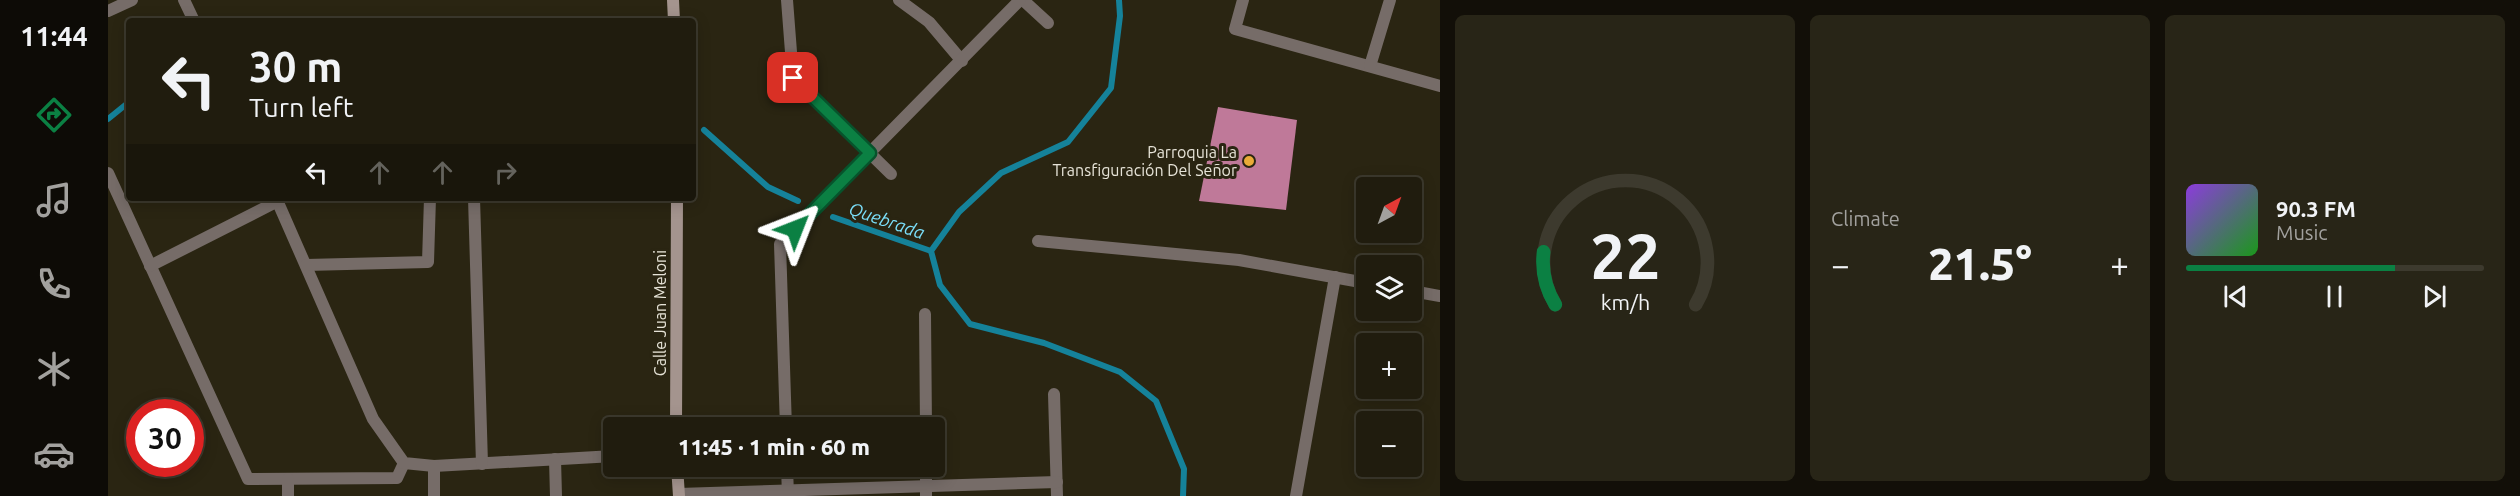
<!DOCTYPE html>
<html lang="en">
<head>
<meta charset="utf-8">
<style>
	:root { --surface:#201c0e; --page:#282517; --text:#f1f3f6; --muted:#a2a19e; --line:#3d3a2e; --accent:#0b8043 }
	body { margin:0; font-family:Ubuntu,sans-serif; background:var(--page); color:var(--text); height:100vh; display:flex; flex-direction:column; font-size:22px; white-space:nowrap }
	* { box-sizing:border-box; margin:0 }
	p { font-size:20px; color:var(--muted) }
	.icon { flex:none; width:33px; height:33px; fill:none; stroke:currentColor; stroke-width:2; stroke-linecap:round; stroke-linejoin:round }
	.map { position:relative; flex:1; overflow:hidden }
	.side { display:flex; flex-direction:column; gap:15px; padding:15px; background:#120f08; width:1080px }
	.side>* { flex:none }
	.banner { position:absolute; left:18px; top:18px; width:570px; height:183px; border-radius:6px; box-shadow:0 3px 15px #0003,0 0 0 2px var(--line); background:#201c0e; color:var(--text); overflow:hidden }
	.needle { width:39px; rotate:41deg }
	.fabs { position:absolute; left:1248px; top:177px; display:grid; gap:12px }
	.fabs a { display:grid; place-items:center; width:66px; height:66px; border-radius:6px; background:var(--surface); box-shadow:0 3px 15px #0003,0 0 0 2px var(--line); font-size:30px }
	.speed { position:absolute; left:18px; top:399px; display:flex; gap:12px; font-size:30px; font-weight:700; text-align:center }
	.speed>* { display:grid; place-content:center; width:78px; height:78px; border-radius:50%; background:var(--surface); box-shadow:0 3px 15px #0003,0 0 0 2px var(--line); line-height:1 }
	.speed .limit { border:9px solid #d22; background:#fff; color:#111 }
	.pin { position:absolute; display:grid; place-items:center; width:51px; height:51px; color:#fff; margin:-26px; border-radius:12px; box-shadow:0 3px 9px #0006 }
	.me { position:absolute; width:66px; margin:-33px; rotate:45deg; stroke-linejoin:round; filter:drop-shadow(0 0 4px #0008) }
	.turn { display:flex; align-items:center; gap:21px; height:126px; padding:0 24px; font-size:27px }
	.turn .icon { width:78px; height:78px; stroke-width:2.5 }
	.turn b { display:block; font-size:42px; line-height:51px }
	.lanes { display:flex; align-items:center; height:57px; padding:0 24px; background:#0003; justify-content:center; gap:30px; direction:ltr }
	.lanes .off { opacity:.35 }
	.big { font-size:45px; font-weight:800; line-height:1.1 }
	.side .widget { flex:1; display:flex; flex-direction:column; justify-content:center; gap:9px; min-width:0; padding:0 21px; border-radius:9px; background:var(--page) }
	.side .dial { align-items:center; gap:0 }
	.dial svg { height:156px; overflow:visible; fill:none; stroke:var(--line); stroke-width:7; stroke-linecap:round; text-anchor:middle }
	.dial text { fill:var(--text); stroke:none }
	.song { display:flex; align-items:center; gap:18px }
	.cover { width:72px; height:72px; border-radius:9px; background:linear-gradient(135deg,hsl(270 70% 55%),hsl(120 70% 35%)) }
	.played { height:6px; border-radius:3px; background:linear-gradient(90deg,var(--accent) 70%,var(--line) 70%) }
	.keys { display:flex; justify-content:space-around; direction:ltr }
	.heat { display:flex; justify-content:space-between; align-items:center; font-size:33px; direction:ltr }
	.side .tiles { flex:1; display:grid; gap:15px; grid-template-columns:repeat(3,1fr) }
	.trip { position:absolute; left:495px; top:417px; width:342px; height:60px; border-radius:6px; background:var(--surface); box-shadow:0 3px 15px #0003,0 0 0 2px var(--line); font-weight:800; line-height:60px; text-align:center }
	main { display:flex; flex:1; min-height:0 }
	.menu { display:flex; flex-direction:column; width:108px; justify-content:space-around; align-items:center; background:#0d0b06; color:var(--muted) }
	.menu .icon { width:42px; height:42px }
	.menu .active { color:var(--accent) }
	.menu b { font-size:27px; color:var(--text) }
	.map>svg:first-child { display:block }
</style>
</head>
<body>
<main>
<nav class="menu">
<b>11:44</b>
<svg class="icon active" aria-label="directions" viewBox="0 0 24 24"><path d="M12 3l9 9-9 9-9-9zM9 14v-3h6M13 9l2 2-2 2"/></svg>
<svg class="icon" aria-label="music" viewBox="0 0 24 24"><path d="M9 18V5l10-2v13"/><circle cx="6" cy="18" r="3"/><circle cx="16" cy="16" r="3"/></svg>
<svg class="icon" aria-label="phone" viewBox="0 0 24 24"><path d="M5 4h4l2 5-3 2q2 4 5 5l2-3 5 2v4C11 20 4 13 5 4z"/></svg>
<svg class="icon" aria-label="climate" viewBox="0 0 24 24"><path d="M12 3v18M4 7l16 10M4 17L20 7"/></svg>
<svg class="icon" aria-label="car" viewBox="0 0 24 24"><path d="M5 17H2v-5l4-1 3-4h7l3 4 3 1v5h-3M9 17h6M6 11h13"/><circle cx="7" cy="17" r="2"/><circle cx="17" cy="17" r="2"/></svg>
</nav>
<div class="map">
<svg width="1332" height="496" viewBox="0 0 1332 496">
	<rect width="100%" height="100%" fill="#2a2512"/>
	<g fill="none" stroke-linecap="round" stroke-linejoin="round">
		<!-- stream -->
		<g stroke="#15829a" stroke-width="6">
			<polyline points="1011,0 1012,16 1003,88 960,142 893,173 851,212 823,251 832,285 862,324 936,343 1012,372 1048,401 1076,469 1075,496"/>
			<polyline points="0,119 21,102"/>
			<polyline points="596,130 660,187 690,201"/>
			<polyline points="725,217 823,251"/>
		</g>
	</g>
	<!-- building -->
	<polygon fill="#bf7999" points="1110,107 1189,120 1178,210 1091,201"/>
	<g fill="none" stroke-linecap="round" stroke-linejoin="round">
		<!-- minor -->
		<g stroke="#766c68" stroke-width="12">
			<polyline points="76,0 86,21"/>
			<polyline points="679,0 685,78 783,174"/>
			<polyline points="791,0 821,22 854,61"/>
			<polyline points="915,0 940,23"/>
			<polyline points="1135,0 1127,29 1332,86"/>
			<polyline points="0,11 24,0"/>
			<polyline points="1262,66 1282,0"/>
			<polyline points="0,173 140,479 289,478 296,463"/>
			<polyline points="168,198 265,419 296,463 326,466 506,456"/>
			<polyline points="366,198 374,464"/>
			<polyline points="930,241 1131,260 1258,283"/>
			<polyline points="198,265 320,262 322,198"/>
			<polyline points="42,266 170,201"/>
			<polyline points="1304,291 1332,296"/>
			<polyline points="817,314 818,428"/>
			<polyline points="946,394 949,496"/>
			<polyline points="678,428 672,244 912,0"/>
			<polyline points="447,459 448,496"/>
			<polyline points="679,466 680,496"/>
			<polyline points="818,466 818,496"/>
			<polyline points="180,479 180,496"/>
			<polyline points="571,494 949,482"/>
			<polyline points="326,496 326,466"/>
			<polyline points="1188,496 1227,277"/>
		</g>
		<!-- secondary -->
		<g stroke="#a4948e" stroke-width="12">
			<polyline points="565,0 566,21"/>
			<polyline points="568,428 569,198"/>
			<polyline points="569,466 571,496"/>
		</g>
	</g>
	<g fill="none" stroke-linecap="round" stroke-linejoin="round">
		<!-- route casing -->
		<g stroke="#07532c" stroke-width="15">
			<polyline id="route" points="685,78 762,153 687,229"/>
		</g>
		<!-- route -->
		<use href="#route" stroke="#0b8043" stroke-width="10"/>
	</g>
	<!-- markers -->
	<circle fill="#e9ab38" stroke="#2a2512" stroke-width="2" cx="1141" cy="161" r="6"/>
	<g text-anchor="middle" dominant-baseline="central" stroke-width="6" stroke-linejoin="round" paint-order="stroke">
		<!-- poi labels -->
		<g font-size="16" fill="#e6e3d7" stroke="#2a2512" text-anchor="end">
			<text x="1129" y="152">Parroquia La<tspan x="1129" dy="18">Transfiguración Del Señor</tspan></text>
		</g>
		<!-- street labels -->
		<g font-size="16" fill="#e6e3d7" stroke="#2a2512">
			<text transform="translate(552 313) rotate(-90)">Calle Juan Meloni</text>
		</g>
		<!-- water labels -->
		<g font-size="18" font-style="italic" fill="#7bdffa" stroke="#2a2512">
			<text transform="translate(779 220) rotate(19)">Quebrada</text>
		</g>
	</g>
</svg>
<div class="fabs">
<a><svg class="needle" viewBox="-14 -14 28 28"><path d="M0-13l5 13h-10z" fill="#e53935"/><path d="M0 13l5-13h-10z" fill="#a2a19e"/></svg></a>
<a><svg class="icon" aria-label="layers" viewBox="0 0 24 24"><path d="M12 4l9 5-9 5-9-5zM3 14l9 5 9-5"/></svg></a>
<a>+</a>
<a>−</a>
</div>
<div class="speed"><div class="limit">30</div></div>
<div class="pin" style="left:685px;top:78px;background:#d93025"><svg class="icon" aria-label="arrive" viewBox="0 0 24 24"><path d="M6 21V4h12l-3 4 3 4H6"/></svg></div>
<svg class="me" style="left:687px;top:229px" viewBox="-20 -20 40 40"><path d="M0-17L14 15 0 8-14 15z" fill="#0b8043" stroke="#fff" stroke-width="4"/></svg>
<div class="trip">11:45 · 1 min · 60 m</div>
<div class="banner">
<div class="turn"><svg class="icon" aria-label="left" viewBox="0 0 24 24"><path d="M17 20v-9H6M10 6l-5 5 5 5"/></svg><div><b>30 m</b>Turn left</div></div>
<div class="lanes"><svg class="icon" aria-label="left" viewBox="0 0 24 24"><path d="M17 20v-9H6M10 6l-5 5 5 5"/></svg><svg class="icon off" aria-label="ahead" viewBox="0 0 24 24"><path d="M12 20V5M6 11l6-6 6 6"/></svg><svg class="icon off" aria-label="ahead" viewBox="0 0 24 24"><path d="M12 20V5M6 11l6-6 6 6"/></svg><svg class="icon off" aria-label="right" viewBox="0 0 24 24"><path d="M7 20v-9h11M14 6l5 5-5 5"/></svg></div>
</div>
</div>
<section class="side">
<div class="tiles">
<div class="widget dial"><svg viewBox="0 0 100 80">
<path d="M14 69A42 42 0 1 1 86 69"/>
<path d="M14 69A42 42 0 0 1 8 42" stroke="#0b8043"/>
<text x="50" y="56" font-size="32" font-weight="700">22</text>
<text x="50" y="72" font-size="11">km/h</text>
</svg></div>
<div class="widget"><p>Climate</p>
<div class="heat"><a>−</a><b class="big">21.5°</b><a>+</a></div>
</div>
<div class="widget">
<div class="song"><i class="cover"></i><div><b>90.3 FM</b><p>Music</p></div></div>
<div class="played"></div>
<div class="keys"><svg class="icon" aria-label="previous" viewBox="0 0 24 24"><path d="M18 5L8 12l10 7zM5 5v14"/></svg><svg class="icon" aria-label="pause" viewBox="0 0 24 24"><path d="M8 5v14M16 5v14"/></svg><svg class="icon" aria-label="next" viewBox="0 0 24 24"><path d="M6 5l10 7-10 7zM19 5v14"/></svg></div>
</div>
</div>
</section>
</main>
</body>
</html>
